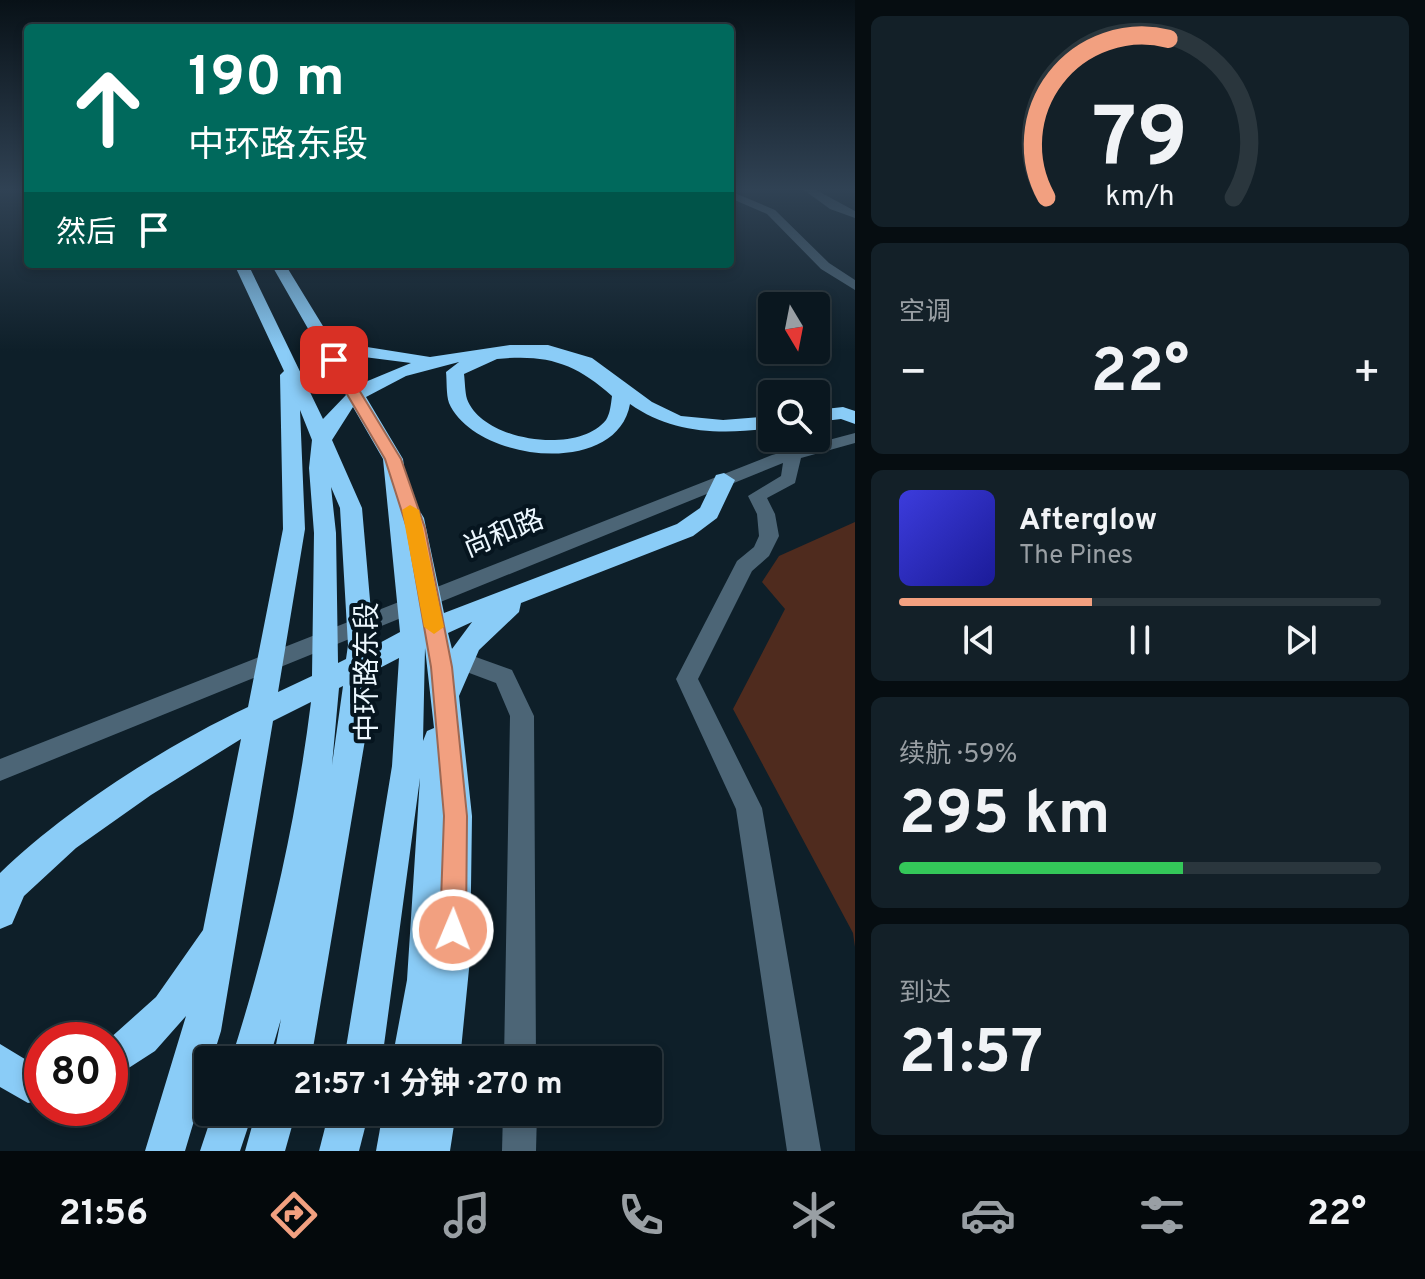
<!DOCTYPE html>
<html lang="zh">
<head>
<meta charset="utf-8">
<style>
	:root { --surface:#0a171f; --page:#132028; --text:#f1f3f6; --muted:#999fa4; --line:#2a363d; --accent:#f2a080 }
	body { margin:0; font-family:Overpass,"Noto Sans SC",sans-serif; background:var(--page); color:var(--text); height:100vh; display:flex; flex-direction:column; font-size:30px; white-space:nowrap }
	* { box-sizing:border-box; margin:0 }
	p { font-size:26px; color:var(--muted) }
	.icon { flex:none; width:44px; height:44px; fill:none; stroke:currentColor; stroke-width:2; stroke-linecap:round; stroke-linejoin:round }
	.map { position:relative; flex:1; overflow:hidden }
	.sheet { display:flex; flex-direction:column; gap:16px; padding:16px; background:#060d11; width:570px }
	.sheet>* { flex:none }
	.hud { position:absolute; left:24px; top:24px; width:710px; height:244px; border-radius:8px; box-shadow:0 4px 12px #0003,0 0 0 2px var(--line); background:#00695c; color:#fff; overflow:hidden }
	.needle { width:52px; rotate:170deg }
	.controls { position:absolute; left:758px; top:292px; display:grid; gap:16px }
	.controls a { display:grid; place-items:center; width:72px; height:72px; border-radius:8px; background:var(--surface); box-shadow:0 4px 12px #0003,0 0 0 2px var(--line); font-size:40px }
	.speed { position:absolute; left:24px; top:1022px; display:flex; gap:16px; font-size:40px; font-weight:700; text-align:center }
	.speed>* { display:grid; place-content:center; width:104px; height:104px; border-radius:50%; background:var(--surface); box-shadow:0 4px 12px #0003,0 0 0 2px var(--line); line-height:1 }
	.speed .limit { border:12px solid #d22; background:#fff; color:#111 }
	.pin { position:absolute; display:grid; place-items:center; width:68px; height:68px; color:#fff; margin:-34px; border-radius:16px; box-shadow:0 4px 12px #0006 }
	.me { position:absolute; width:88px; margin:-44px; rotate:1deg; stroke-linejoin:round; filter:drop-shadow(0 0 6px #0008) }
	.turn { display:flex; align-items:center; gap:28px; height:168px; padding:0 32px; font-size:36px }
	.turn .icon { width:104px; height:104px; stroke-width:2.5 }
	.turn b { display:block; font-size:56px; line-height:68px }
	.then { display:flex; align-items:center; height:76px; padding:0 32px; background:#0003; gap:16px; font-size:30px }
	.big { font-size:60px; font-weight:700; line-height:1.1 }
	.sheet .widget { flex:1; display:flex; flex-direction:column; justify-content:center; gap:12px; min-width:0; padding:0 28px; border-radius:12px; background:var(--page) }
	.sheet .dial { align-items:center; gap:0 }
	.dial svg { height:208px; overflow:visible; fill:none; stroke:var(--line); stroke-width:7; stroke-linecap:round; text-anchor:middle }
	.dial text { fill:var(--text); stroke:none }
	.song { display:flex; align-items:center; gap:24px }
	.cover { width:96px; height:96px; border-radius:12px; background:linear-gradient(135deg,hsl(240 70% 55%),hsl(240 70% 35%)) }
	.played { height:8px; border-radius:4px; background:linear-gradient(90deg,var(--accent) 40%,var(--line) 40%) }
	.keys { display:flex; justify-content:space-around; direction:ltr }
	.heat { display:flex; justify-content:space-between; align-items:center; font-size:44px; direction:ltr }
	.charge { height:12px; border-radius:6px; background:linear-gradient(90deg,#34c759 59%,var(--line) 0) }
	.trip { position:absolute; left:194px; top:1046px; width:468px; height:80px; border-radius:8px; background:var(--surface); box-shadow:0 4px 12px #0003,0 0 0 2px var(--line); font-weight:700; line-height:80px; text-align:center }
	.tab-bar { display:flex; height:128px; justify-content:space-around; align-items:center; background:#04090c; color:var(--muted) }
	.tab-bar .icon { width:56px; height:56px }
	.tab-bar .active { color:var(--accent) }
	.tab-bar b { font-size:36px; color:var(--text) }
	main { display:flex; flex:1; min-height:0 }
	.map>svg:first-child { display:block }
</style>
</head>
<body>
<main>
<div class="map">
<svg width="855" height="1151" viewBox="0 0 855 1151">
	<rect width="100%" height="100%" fill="#0e1f29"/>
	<!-- green -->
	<polygon fill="#4f2b1e" points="855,522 855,947 853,933 733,709 785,609 762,582 779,556"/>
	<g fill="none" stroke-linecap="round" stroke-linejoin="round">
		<!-- minor -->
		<g fill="#4c6576" fill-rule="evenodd">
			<polygon points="804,190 816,190 855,211 855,218 830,209"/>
			<polygon points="730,191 775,210 829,263 855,280 855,290 821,269 767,214 730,198"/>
			<polygon points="855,433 855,443 801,458 795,483 767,498 775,514 779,536 769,556 752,571 698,679 762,808 821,1151 787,1151 736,809 676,679 737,561 754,547 759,536 757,514 748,496 781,476 783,463 0,781 0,759 772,455"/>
			<polygon points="448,647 512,670 534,716 536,1060 504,1060 510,716 496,683 440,662 437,656 440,650"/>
			<polygon points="503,1112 537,1112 536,1151 502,1151"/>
		</g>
		<!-- highway -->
		<g fill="#8accf7" fill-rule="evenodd">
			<path d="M234,264h14l75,155 23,-24 -75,-131h14l41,67 41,16 63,10 80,-12h38l44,13 60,44 29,14 42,4 49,-4v12c-50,7 -100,6 -142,-24 -13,74 -155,58 -181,-1 -3,-9 -2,-22 -3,-31l13,-10 -53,14 -40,21 37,62 7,52 11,2 3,5 20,95 233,-89 23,-16 16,-33 8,-2 11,7 -18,38 -24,18 -172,67 -2,9 -40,38 -20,46 13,120 -2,143 -10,101h-68l15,-80 13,-202 -38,282h-38l48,-294 7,-108 -27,14 -6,62 -55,326h-38l8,-41 -12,41h-38c37,-116 65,-237 80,-358l-38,19 -52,310 -9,29h-4v14l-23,77h-40l41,-135 -31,35 -45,29 -2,-40 48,-43 47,-67 38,-191 -90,56 -75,53 -52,48 -12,28 -12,5v-56c65,-63 165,-127 248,-166l35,-178 -3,-154 4,-4zM336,347l28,10 47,6 -53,22zM497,359c50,-5 78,4 115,37 -1,8 -2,18 -6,24 -28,35 -123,22 -139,-21 -2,-7 -2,-17 -3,-25zM353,407l30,52 17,173 -26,14 -12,-138 -30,-68zM300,410l12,30 -3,28 5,65 -2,143 -34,16 27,-163zM331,487l9,21 8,137 -2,14 -8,4 -2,-130zM472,622l-20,27 -4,-16zM425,648l9,80 -7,3 -4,10zM343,686l-11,79 7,-77z"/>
			<polygon points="843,407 855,411 855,424 841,419 816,422 816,410"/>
			<polygon points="0,1044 33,1064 42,1062 42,1100 28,1103 0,1087"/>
			<polygon points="213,1112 253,1112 240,1151 200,1151"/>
			<polygon points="256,1112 296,1112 285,1151 245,1151"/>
			<polygon points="329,1112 369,1112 359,1151 319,1151"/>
			<polygon points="383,1112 456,1112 450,1151 376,1151"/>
		</g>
	</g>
	<!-- sky -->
	<linearGradient id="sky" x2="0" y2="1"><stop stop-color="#081117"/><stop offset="0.54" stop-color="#304254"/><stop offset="1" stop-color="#304254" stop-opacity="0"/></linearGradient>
	<rect width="855" height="351" fill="url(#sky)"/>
	<!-- route -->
	<polygon fill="#f2a080" stroke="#9d6853" stroke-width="2" points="329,357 339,357 401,459 425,528 452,667 467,816 466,930 462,939 453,943 444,939 440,930 444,816 431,667 407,528 385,459 327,360"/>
	<!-- slow -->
	<polygon fill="#f59e0b" points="410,505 419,510 444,627 434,634 424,627 402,510"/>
	<g text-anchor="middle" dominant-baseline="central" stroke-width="8" stroke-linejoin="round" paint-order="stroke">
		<!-- street labels -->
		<g font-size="28" fill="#ecf7fe" stroke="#06151f">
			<text transform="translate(504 535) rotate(-22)">尚和路</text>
			<text transform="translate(369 672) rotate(-90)">中环路东段</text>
		</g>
	</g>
</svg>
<div class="controls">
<a><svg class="needle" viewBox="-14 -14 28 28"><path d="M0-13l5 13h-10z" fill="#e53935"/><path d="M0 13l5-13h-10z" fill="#999fa4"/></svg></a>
<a><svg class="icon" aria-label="search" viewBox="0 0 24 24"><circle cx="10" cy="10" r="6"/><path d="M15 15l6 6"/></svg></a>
</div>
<div class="speed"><div class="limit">80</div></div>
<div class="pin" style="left:334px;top:360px;background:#d93025"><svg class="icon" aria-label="arrive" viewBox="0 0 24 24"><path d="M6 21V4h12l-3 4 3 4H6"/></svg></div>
<svg class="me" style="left:453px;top:930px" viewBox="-20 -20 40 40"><circle r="17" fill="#f2a080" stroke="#fff" stroke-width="3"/><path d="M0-11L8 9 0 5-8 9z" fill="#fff"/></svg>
<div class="trip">21:57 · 1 分钟 · 270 m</div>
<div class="hud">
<div class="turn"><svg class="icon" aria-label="ahead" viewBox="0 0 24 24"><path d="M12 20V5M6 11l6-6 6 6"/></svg><div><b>190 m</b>中环路东段</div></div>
<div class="then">然后<svg class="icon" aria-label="arrive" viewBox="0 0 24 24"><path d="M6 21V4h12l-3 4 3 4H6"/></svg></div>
</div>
</div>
<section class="sheet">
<div class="widget dial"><svg viewBox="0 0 100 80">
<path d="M14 69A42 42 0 1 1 86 69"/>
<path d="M14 69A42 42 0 0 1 61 8" stroke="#f2a080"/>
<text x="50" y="56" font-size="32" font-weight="700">79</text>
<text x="50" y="72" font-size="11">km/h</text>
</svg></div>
<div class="widget"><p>空调</p>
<div class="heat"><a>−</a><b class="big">22°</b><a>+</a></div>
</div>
<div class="widget">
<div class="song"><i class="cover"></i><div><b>Afterglow</b><p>The Pines</p></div></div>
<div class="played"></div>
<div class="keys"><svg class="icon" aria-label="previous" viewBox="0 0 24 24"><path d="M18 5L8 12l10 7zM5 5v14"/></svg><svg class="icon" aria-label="pause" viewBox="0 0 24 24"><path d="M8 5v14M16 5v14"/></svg><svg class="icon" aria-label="next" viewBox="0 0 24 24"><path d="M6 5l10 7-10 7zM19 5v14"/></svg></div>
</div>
<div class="widget"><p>续航 · 59%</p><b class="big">295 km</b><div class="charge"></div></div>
<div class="widget"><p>到达</p><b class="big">21:57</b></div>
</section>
</main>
<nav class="tab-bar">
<b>21:56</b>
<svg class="icon active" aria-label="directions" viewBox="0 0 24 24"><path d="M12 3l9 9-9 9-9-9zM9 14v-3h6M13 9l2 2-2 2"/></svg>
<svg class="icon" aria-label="music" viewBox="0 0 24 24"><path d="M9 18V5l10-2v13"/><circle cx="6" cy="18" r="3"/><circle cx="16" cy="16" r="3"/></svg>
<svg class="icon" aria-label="phone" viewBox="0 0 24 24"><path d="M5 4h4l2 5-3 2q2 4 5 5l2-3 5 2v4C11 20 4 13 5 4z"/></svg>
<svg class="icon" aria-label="climate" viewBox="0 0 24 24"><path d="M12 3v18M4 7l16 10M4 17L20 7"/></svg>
<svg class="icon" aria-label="car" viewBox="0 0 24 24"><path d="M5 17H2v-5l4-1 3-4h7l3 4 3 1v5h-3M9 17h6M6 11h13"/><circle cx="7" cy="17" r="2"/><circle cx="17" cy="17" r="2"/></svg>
<svg class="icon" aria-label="filters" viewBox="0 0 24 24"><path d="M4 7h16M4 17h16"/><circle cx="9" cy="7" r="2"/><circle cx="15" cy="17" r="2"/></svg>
<b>22°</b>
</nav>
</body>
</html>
